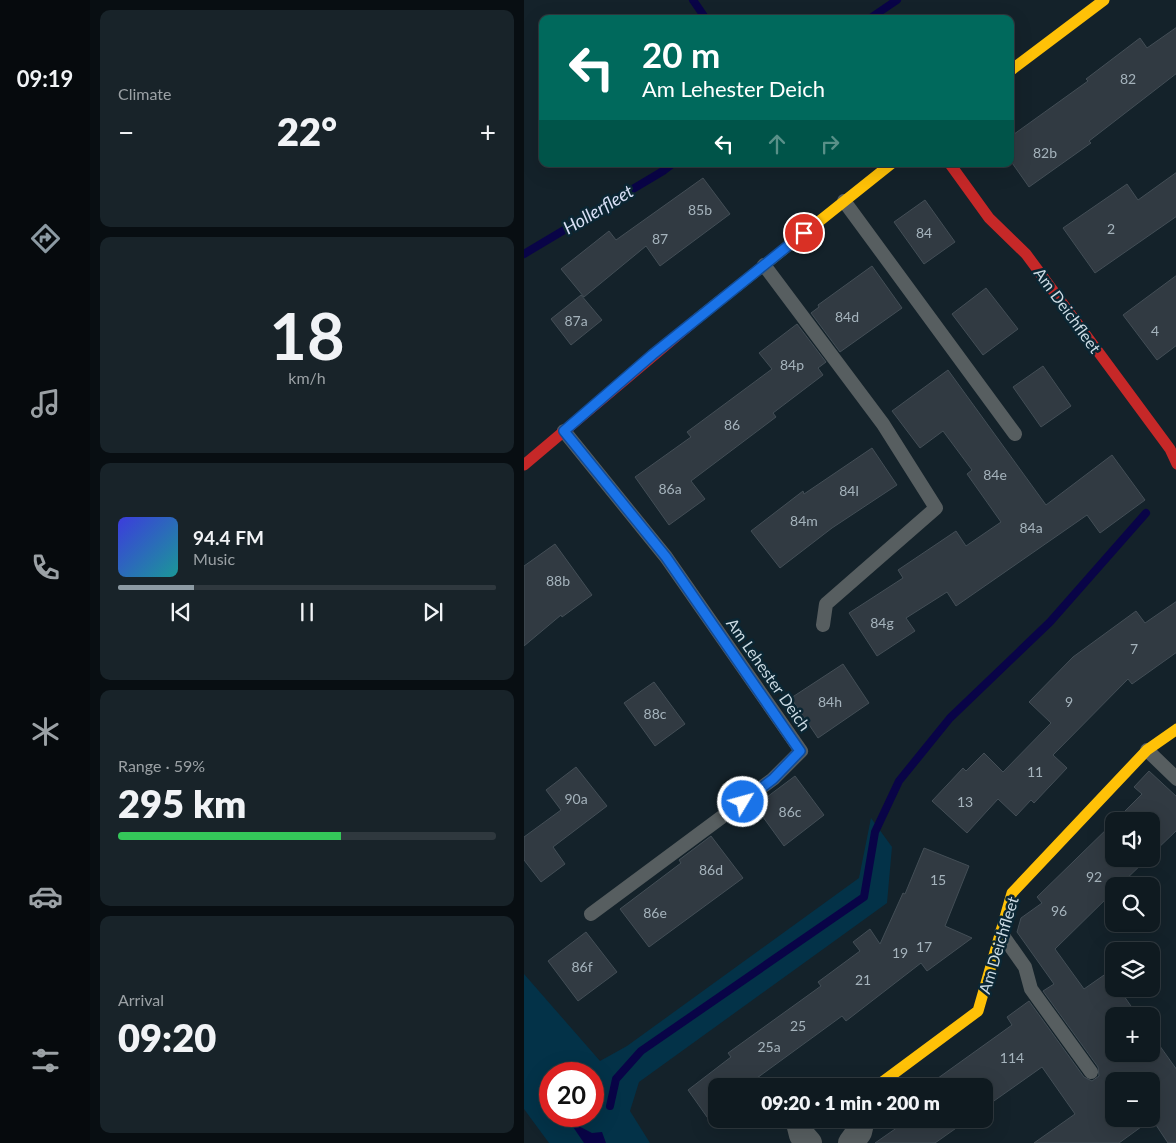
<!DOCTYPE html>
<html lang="en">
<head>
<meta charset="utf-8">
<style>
	:root { --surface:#0f1a20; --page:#182329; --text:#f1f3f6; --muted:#9ba1a5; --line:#2f383e; --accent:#8c9aa3 }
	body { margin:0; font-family:Lato,sans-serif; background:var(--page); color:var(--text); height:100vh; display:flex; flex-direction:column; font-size:19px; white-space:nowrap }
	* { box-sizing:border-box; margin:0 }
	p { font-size:16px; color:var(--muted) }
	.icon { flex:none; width:28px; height:28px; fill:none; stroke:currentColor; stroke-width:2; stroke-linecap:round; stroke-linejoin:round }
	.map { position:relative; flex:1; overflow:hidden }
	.panel { display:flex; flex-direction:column; gap:10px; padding:10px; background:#080e12; width:434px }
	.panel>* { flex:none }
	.top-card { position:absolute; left:15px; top:15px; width:475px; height:152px; border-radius:10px; box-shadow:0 5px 20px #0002,0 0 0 1px var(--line); background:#00695c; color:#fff; overflow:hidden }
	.tools { position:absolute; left:581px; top:812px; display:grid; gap:10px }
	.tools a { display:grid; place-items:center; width:55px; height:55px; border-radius:10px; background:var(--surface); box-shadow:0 5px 20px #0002,0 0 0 1px var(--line); font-size:25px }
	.speed { position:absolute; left:15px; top:1062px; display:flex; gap:10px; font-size:25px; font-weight:700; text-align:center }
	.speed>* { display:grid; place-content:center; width:65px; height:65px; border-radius:50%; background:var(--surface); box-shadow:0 5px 20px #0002,0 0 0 1px var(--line); line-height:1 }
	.speed .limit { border:8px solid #d22; background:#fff; color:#111 }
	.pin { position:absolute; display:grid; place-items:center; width:42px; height:42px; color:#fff; margin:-21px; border:2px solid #fff; border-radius:50%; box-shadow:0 1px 5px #0007 }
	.me { position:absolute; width:55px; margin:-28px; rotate:53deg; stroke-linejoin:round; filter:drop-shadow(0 0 4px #0008) }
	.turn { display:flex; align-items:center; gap:18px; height:105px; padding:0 20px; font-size:22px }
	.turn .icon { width:65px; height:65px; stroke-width:2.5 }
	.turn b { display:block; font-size:35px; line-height:42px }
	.lanes { display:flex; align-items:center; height:48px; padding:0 20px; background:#0003; justify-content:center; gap:25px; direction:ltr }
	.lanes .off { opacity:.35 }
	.big { font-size:38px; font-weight:800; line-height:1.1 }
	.panel .card { flex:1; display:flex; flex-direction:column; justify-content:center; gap:8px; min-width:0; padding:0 18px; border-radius:10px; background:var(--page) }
	.panel .dial { align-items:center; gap:0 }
	.dial b { font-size:65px; line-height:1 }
	.song { display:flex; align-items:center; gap:15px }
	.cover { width:60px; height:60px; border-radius:8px; background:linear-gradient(135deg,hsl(240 70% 55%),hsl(180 70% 35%)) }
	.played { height:5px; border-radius:2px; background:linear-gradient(90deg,var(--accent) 20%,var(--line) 20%) }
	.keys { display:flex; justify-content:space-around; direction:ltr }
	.heat { display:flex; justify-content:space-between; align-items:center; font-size:28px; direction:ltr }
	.charge { height:8px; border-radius:4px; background:linear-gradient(90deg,#34c759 59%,var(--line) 0) }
	.trip { position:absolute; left:184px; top:1078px; width:285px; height:50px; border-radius:10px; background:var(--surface); box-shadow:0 5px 20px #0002,0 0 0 1px var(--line); font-weight:800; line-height:50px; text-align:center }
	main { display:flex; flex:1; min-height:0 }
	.tab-bar { display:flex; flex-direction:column; width:90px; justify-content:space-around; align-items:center; background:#060a0d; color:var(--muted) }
	.tab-bar .icon { width:35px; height:35px }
	.tab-bar .on { color:var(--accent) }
	.tab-bar b { font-size:22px; color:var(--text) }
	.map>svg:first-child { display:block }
</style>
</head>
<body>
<main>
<nav class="tab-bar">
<b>09:19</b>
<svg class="icon on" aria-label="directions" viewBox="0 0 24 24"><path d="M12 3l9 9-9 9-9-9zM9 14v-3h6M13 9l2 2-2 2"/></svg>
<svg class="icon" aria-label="music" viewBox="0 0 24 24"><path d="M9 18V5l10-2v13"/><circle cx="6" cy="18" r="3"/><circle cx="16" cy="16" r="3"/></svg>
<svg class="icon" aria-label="phone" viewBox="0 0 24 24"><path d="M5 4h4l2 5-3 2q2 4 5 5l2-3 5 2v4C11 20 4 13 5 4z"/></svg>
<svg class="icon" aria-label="climate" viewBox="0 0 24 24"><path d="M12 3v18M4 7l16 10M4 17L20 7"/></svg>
<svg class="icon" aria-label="car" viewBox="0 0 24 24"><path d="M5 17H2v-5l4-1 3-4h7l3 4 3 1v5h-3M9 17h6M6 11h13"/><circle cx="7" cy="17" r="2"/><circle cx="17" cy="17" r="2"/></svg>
<svg class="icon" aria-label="filters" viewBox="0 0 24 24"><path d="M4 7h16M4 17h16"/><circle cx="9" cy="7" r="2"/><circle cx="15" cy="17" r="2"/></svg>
</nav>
<section class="panel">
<div class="card"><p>Climate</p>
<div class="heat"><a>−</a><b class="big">22°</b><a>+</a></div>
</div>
<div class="card dial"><b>18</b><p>km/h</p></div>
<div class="card">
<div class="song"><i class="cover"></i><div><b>94.4 FM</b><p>Music</p></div></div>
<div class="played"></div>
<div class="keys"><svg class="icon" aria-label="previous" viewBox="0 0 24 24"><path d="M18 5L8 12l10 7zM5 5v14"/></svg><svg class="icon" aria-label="pause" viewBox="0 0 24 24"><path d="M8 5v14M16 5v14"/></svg><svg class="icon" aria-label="next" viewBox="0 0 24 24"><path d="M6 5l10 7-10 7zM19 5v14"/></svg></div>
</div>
<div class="card"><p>Range · 59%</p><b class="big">295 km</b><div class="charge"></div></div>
<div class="card"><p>Arrival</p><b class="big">09:20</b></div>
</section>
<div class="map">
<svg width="653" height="1143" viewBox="0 0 653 1143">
	<rect width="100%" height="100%" fill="#14222a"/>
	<!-- green -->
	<path fill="#033248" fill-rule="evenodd" d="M347,818l21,29 -5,56 -248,179 -9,29 20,32h-101l-25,-34v-135l76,87 27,-15 232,-168zM26,1074h43v42h-43z"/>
	<!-- water -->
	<polygon fill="#090447" points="45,1121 68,1133 78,1132 82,1143 60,1143"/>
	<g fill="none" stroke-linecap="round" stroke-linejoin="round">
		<!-- stream -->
		<g stroke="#090447" stroke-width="8">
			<polyline points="169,0 182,19"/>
			<polyline points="345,19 373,0"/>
			<polyline points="0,254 139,171 148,164"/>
			<polyline points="86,1106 92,1079 117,1051 340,897 351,832 375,781 426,718 526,622 622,513"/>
		</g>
	</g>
	<!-- building -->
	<g fill="#313a42" stroke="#434e56" fill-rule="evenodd">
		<polygon points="653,27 653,73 565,141 567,143 505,187 486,160 486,137 564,81 562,79 616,38 623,48"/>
		<polygon points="653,172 653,216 571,273 539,228 603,184 614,200"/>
		<polygon points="179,178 206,214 136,266 122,246 60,297 37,269 85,231 92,240"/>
		<polygon points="401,200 431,242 400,264 370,222"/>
		<polygon points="348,266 378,308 316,352 287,313 295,307 294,305"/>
		<polygon points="653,275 653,345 633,360 599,315"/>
		<polygon points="462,288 494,329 459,355 428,314"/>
		<polygon points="57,295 78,320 47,345 27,319"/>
		<polygon points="273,324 302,362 294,368 299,375 249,413 252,417 167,481 181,499 145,525 111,477 167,437 163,432 248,369 235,353"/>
		<polygon points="519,366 547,406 517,427 489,387"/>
		<polygon points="424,370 522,505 588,455 621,500 576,533 563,515 432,606 423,592 382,618 391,631 353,656 325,613 379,578 374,570 432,531 442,546 477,522 443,474 448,470 419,431 396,448 368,411"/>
		<polygon points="348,448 373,485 308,528 256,568 227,531 279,491 280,494"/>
		<polygon points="31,544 68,595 38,617 37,615 0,646 0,566"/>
		<polygon points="653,601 653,652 608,684 604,679 529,755 543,768 510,803 507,800 492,816 474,799 443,833 408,801 439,768 442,771 460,753 479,772 527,723 505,702 549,657 612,611 621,623"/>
		<polygon points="319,664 345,703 294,738 267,698"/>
		<polygon points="130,682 161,724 131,746 100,703"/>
		<polygon points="52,767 83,806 29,847 41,864 17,882 0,860 0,837 37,810 22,790"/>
		<polygon points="625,771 653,797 653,830 628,854 628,821 591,821 618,794 610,787"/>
		<polygon points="271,776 300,815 260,846 231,806"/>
		<path d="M590,822v37h33l-28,27h-5v5l-59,58 29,40 23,-16 7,9v7h5l19,27h-24v38h38v-19l25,35v73h-9l-16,-24 -33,24h-85l41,-29 -33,-47 -58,41v-22h-57l85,-61 -5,-8 22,-16 55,76 8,4 7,-5 -1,-9 -55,-76 11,-7 -37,-52 4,-14 21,-15 -5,-6zM590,1081h38v38h-38z"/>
		<polygon points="187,836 219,878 125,947 96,909 157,863 155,860"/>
		<polygon points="400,848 445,866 421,926 448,938 403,971 397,963 322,1021 318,1016 222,1086 192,1086 192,1119 195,1119 188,1124 164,1090 207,1057 204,1053 297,986 294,982 336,951 329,942 346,929 356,944 379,893 381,894"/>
		<polygon points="62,932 93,972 54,1001 24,961"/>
		<polygon points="368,1119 445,1119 411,1143 351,1143 374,1127"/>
	</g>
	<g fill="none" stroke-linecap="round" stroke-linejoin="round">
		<!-- lane -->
		<g stroke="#575e60" stroke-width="14">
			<polyline points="320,201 491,434"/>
			<polyline points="240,265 359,424 412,508 302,604 299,625"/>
			<polyline points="40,431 142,557 277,751 249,779 67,914"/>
			<polyline points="623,750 653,779"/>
			<polyline points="477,933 501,967 507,989 567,1072"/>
		</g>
		<!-- street -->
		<g stroke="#575e60" stroke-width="26">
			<polyline points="274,1119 278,1135 285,1143"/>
			<polyline points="327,1143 335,1132 338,1119"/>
		</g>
		<!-- slow -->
		<g stroke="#ffc107" stroke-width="11">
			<polyline points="486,71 580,0"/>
			<polyline points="174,318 367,164"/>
			<polyline points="353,1086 454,1011 488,893 623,750 653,729"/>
		</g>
		<!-- jam -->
		<g stroke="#c62828" stroke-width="11">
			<polyline points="426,164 465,218 502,254 646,449 653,464"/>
			<polyline points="0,465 174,318"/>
		</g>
	</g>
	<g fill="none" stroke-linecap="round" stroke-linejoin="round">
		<!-- route casing -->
		<g stroke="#114b97" stroke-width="12">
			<polyline id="route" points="219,802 249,779 276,751 142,557 40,431 128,355 280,233"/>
		</g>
		<!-- route -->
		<use href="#route" stroke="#1a73e8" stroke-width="9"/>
	</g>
	<g text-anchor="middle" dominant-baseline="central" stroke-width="5" stroke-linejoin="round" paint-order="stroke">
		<!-- number labels -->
		<g font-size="14" fill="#a5b3bc">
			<text x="604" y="78">82</text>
			<text x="521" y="152">82b</text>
			<text x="176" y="209">85b</text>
			<text x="587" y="228">2</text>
			<text x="400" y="232">84</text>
			<text x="136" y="238">87</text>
			<text x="323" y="316">84d</text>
			<text x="52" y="320">87a</text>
			<text x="631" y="330">4</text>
			<text x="268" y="364">84p</text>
			<text x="208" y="424">86</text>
			<text x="471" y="474">84e</text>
			<text x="146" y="488">86a</text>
			<text x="325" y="490">84l</text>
			<text x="280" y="520">84m</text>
			<text x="507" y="527">84a</text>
			<text x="34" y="580">88b</text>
			<text x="358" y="622">84g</text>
			<text x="610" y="648">7</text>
			<text x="306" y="701">84h</text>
			<text x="545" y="701">9</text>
			<text x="131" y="713">88c</text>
			<text x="511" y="771">11</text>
			<text x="52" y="798">90a</text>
			<text x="441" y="801">13</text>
			<text x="266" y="811">86c</text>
			<text x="187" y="869">86d</text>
			<text x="570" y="876">92</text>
			<text x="414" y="879">15</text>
			<text x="535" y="910">96</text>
			<text x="131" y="912">86e</text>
			<text x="400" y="946">17</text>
			<text x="376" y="952">19</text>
			<text x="58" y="966">86f</text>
			<text x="339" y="979">21</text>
			<text x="274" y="1025">25</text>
			<text x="245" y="1046">25a</text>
			<text x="488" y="1057">114</text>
		</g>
		<!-- street labels -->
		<g font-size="16" fill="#ccdbe4" stroke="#0b2633">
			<text transform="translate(544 310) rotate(54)">Am Deichfleet</text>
			<text transform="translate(245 674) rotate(55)">Am Lehester Deich</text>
			<text transform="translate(474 945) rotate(-73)">Am Deichfleet</text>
		</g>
		<!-- water labels -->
		<g font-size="18" font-style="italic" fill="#d9e0f6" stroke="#0b2633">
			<text transform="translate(74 209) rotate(-31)">Hollerfleet</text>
		</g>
	</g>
</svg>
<div class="tools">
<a><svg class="icon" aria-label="sound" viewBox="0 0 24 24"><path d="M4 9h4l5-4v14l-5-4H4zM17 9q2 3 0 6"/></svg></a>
<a><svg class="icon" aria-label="search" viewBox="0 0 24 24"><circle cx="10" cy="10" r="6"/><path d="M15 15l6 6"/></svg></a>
<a><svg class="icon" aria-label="layers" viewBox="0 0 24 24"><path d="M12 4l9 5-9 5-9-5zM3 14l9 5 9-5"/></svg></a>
<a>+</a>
<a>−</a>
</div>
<div class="speed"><div class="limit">20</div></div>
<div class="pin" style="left:280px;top:233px;background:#d93025"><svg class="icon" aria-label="arrive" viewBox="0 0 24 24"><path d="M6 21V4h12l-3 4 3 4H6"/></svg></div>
<svg class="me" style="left:219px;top:802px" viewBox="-20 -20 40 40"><circle r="17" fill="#1a73e8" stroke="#fff" stroke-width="3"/><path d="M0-11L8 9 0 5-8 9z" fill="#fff"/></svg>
<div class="trip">09:20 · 1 min · 200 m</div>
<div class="top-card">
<div class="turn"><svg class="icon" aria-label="left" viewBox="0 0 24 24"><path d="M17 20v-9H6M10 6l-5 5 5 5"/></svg><div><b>20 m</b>Am Lehester Deich</div></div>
<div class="lanes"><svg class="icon" aria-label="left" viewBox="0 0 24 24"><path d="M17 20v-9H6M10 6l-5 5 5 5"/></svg><svg class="icon off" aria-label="ahead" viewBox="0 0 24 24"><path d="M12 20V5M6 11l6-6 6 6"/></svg><svg class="icon off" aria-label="right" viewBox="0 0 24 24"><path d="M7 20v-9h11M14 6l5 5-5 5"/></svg></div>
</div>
</div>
</main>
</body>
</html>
